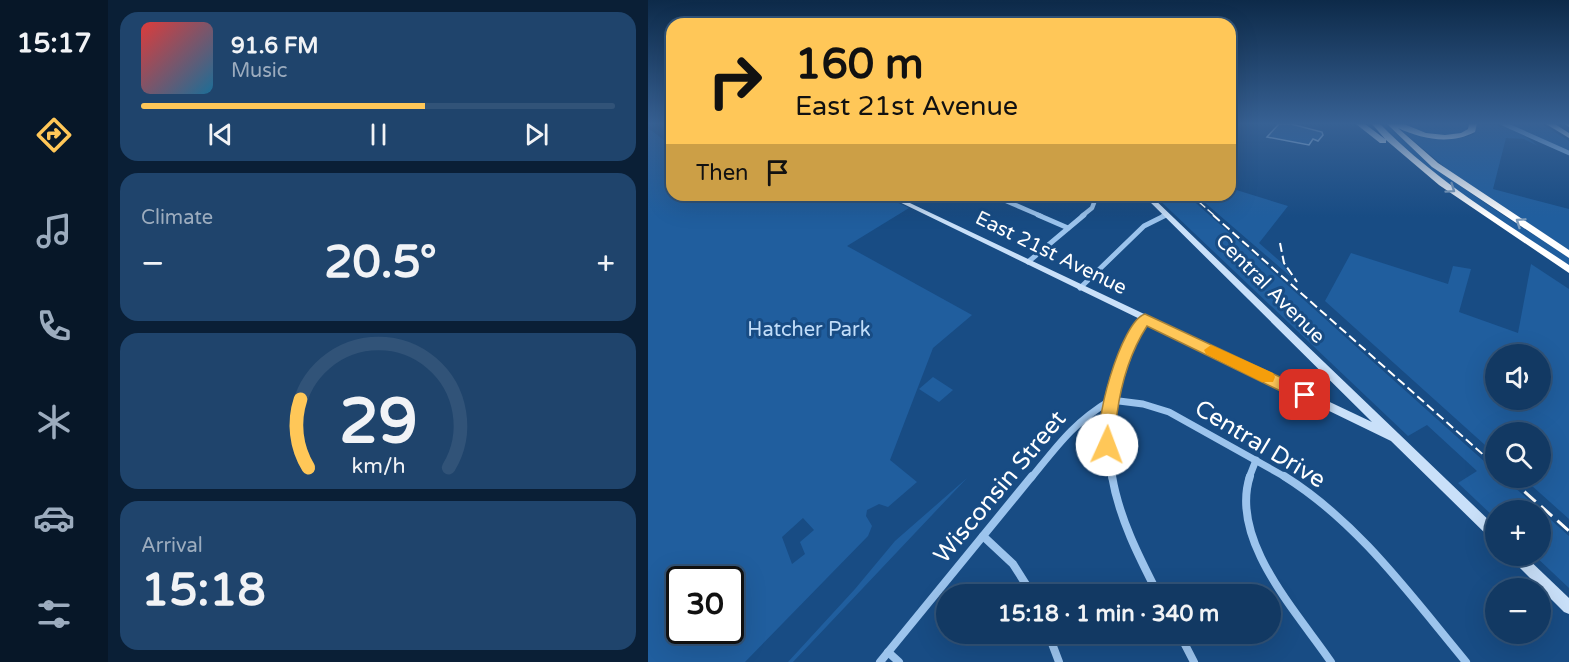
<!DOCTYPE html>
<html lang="en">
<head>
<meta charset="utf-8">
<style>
	:root { --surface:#123963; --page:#1f446c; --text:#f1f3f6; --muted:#9cacbe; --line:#315378; --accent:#ffc758 }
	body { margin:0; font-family:"Varela Round",sans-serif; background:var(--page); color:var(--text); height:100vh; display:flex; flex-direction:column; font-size:22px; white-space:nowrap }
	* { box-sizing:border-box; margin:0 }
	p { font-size:20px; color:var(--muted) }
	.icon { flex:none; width:33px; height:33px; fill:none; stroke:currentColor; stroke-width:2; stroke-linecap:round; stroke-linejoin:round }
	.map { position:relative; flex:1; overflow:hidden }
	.side { display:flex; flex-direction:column; gap:12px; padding:12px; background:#0a1f36; width:540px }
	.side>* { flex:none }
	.guide { position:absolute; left:18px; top:18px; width:570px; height:183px; border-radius:18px; box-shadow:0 6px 24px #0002,0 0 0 2px var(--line); background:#ffc758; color:#111; overflow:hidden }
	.controls { position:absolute; left:837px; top:344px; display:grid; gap:12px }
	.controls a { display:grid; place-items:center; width:66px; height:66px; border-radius:50%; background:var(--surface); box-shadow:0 6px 24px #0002,0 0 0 2px var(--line); font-size:30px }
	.speed { position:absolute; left:18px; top:566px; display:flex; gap:12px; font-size:30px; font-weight:700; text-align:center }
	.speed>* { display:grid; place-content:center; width:78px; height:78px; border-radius:50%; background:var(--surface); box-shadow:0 6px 24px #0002,0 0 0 2px var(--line); line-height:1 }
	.speed .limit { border:3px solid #111; border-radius:9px; background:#fff; color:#111 }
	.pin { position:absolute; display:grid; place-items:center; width:51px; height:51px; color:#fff; margin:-26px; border-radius:12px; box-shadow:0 3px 9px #0006 }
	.me { position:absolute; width:66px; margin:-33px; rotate:2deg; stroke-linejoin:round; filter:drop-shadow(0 0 4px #0008) }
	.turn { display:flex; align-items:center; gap:21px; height:126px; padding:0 30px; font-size:27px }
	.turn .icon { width:78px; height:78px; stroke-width:2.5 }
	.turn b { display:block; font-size:42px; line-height:51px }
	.then { display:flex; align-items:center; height:57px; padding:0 30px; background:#0003; gap:12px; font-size:22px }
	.big { font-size:45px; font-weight:700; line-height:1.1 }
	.side .tile { flex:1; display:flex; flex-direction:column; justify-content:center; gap:9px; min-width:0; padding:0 21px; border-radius:18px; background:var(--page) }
	.side .dial { align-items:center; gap:0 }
	.dial svg { height:156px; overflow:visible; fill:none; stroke:var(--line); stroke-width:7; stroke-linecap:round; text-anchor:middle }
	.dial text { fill:var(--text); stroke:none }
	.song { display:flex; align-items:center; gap:18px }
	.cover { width:72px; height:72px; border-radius:9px; background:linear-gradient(135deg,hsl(0 70% 55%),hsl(200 70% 35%)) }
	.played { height:6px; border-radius:3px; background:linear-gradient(90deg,var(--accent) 60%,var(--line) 60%) }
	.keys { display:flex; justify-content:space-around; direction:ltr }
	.heat { display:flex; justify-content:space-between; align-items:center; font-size:33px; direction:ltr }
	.trip { position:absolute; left:288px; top:584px; width:345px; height:60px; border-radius:30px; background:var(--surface); box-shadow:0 6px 24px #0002,0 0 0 2px var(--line); font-weight:700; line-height:60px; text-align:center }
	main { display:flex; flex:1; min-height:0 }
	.dock { display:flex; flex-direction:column; width:108px; justify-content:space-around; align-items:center; background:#071728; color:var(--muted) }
	.dock .icon { width:42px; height:42px }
	.dock .on { color:var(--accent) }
	.dock b { font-size:27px; color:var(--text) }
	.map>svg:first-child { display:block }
</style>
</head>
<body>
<main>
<nav class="dock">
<b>15:17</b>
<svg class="icon on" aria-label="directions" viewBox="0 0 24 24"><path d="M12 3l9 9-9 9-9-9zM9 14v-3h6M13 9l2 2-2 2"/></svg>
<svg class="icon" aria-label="music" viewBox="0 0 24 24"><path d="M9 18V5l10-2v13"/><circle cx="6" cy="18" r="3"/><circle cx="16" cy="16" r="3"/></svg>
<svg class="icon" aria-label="phone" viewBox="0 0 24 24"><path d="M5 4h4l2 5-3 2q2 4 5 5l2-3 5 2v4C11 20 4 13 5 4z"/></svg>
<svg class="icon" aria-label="climate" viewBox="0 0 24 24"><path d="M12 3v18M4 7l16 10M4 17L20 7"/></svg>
<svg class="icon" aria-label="car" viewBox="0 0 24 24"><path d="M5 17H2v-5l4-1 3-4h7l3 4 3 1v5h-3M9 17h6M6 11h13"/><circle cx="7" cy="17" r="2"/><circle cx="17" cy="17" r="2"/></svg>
<svg class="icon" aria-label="filters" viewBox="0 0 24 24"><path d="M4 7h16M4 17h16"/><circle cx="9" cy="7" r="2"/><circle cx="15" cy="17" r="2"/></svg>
</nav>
<section class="side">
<div class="tile">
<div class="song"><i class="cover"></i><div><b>91.6 FM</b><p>Music</p></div></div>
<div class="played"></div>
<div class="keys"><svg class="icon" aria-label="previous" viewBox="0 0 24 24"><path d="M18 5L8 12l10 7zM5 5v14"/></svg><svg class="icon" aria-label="pause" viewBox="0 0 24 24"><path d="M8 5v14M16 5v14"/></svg><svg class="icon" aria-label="next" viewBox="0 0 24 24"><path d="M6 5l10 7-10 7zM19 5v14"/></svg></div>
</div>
<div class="tile"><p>Climate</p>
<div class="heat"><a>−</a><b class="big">20.5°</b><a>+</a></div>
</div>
<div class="tile dial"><svg viewBox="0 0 100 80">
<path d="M14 69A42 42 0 1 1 86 69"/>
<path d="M14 69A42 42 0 0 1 10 34" stroke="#ffc758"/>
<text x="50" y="56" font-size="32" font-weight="700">29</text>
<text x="50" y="72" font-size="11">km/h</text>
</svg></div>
<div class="tile"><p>Arrival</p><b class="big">15:18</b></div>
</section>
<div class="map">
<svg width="921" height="662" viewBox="0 0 921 662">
	<rect width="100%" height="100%" fill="#184c84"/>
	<!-- green -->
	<g fill="#205e9e" fill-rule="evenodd">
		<path d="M729,124h10c53,54 119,92 182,134v9l-140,-95z"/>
		<path d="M753,124h68v1l-4,7c-23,7 -43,1 -64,-8z"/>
		<path d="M829,124c24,0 43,6 61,22l-14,-7 -18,-1 -13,51 76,20v41l-121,-80 -52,-44c24,6 53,19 78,8z"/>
		<polygon points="858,124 894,124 921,141 921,151"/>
		<path d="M0,128l24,18v49h210l27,13 -62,38 125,69 -39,33 -43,112 27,22 -29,25 -9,-3 -12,6 -1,6 6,10 -4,10 -123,126h-97zM155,518l11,12 -14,12 5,12 -13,10 -10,-27zM32,579h50v51h-50z"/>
		<polygon points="582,188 640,206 611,243 634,263 643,277 548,195 582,195"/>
		<polygon points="506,195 539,195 847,471 848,477 855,477 892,510 848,510 847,518 810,483 829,471 779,425 760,436"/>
		<path d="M703,253l97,31 5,-18 18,3 -12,43 59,21 13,-69 38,25v230l-47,-42h18v-45h-44l-1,22 -170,-153zM848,354h44v45h-44z"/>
		<polygon points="285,377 305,390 291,402 271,389"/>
		<polygon points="319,478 145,662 140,662 207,589 247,541"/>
		<polygon points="893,511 921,536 921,588 886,555 892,555"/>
	</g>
	<!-- building -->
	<polygon fill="#2663a3" stroke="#c1ddf9" stroke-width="1.5" points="631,124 643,124 674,132 675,135 670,141 665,139 661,145 619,137"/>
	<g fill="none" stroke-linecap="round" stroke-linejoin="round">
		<!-- street-far3 -->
		<g stroke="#9cc4ed" stroke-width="4.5">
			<polyline points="856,124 921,153"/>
			<polyline points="344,195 393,216"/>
			<polyline points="434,216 444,208 449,195"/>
			<polyline points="515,216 518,215"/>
		</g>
		<!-- street-far2 -->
		<g stroke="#9cc4ed" stroke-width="5">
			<polyline points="390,215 420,228"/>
			<polyline points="380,262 436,215"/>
			<polyline points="432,288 496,226 518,215"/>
			<polyline points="488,332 497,319"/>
		</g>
		<!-- street-far1 -->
		<g stroke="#9cc4ed" stroke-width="7">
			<polyline points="463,400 495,404 521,412 639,478"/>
			<path d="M383,478c27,-33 42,-55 80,-78"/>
			<path d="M464,478c-8,-50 1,-103 25,-148"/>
			<polyline points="601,478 608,460"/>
		</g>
		<!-- street -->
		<g stroke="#9cc4ed" stroke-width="8">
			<path d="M464,476c7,42 27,81 46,118"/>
			<path d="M602,476c-21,64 47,136 81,186"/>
			<path d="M636,476c74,46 127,120 182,186"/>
			<polyline points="335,536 365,564 384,594"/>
			<polyline points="400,633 411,662"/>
			<polyline points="531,633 546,662"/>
			<polyline points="240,652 251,662"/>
			<polyline points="232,662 384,476"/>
		</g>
		<!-- secondary -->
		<g fill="#c9e0f9" fill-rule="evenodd">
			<polygon points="237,195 245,195 724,422 495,195 502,195 848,527 848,542 844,540 743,441"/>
			<polygon points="861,555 876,555 921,598 921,614 916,612 863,559"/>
		</g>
		<!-- highway -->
		<g fill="#fff" fill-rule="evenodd">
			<path d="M708,124h9l20,15 -13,-15h8c56,57 123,97 189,141v8l-130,-88 -53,-45v3h-6z"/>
			<path d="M739,124h17l22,9 19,2 16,-2 7,-4 1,-5h8l-2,8c-25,13 -53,7 -77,-4l40,35 131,87v8l-137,-91z"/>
			<polygon points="898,124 907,124 921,133 921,138"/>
			<polygon points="917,124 921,124 921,127"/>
		</g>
		<!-- rail-far2 -->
		<polyline stroke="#fff" stroke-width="1.5" stroke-dasharray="8 3" stroke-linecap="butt" points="543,195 567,216"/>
		<!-- rail-far1 -->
		<g stroke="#fff" stroke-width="2" stroke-dasharray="9 4" stroke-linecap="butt">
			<polyline points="565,215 848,466"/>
			<polyline points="632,243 636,263 649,282"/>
		</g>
		<!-- rail -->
		<polyline stroke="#fff" stroke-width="3" stroke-dasharray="15 7" stroke-linecap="butt" points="860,477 921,531"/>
	</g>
	<!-- one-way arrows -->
	<defs><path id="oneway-chevron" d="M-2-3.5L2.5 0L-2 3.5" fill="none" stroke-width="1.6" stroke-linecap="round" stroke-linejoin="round" transform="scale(1.5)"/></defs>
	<g stroke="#809dbb">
		<use href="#oneway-chevron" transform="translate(803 189) rotate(35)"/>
		<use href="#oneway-chevron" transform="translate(872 222) rotate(-146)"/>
	</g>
	<!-- sky -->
	<linearGradient id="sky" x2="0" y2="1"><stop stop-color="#0d2a49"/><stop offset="0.57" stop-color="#376194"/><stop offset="1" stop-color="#376194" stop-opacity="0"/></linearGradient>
	<rect width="921" height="217" fill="url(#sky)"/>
	<!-- route -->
	<path fill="#ffc758" stroke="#a68139" stroke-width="1.5" d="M497,314l165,77 2,4 -2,5 -5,1 -6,-1 -152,-74c-16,25 -26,58 -30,88 -2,12 1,25 -4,36l-6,3 -6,-3c-10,-22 20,-129 44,-136z"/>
	<!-- slow -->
	<polygon fill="#f59e0b" points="563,345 625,373 627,377 625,382 614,382 558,354 556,350"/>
	<g text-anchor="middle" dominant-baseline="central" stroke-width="6" stroke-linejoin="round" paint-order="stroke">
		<!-- street labels -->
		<g font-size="20" fill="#fff" stroke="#184c84">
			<text transform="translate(403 253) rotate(26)">East 21st Avenue</text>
			<text transform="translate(622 289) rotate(45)">Central Avenue</text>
		</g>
		<!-- park labels -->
		<g font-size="20" fill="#c1ddf9" stroke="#184c84">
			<text x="161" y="330">Hatcher Park</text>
		</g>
		<!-- near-street labels -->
		<g font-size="24" fill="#fff" stroke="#184c84">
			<text transform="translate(612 444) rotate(31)">Central Drive</text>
			<text transform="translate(352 487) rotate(-50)">Wisconsin Street</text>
		</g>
	</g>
</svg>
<div class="controls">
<a><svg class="icon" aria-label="sound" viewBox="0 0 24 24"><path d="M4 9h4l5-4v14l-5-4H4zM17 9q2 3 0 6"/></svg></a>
<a><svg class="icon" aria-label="search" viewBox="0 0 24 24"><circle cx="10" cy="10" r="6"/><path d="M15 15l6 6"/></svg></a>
<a>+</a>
<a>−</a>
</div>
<div class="speed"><div class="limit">30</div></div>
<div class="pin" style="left:657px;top:395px;background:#d93025"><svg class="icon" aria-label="arrive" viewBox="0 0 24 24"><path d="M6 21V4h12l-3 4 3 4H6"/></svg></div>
<svg class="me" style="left:459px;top:445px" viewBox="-20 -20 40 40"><circle r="19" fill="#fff"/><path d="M0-13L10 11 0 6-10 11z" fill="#ffc758"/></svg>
<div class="trip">15:18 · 1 min · 340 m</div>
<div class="guide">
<div class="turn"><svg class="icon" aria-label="right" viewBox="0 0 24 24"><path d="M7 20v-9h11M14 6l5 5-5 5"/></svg><div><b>160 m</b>East 21st Avenue</div></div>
<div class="then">Then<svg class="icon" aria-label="arrive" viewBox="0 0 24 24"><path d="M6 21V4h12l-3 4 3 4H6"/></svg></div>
</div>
</div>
</main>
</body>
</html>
